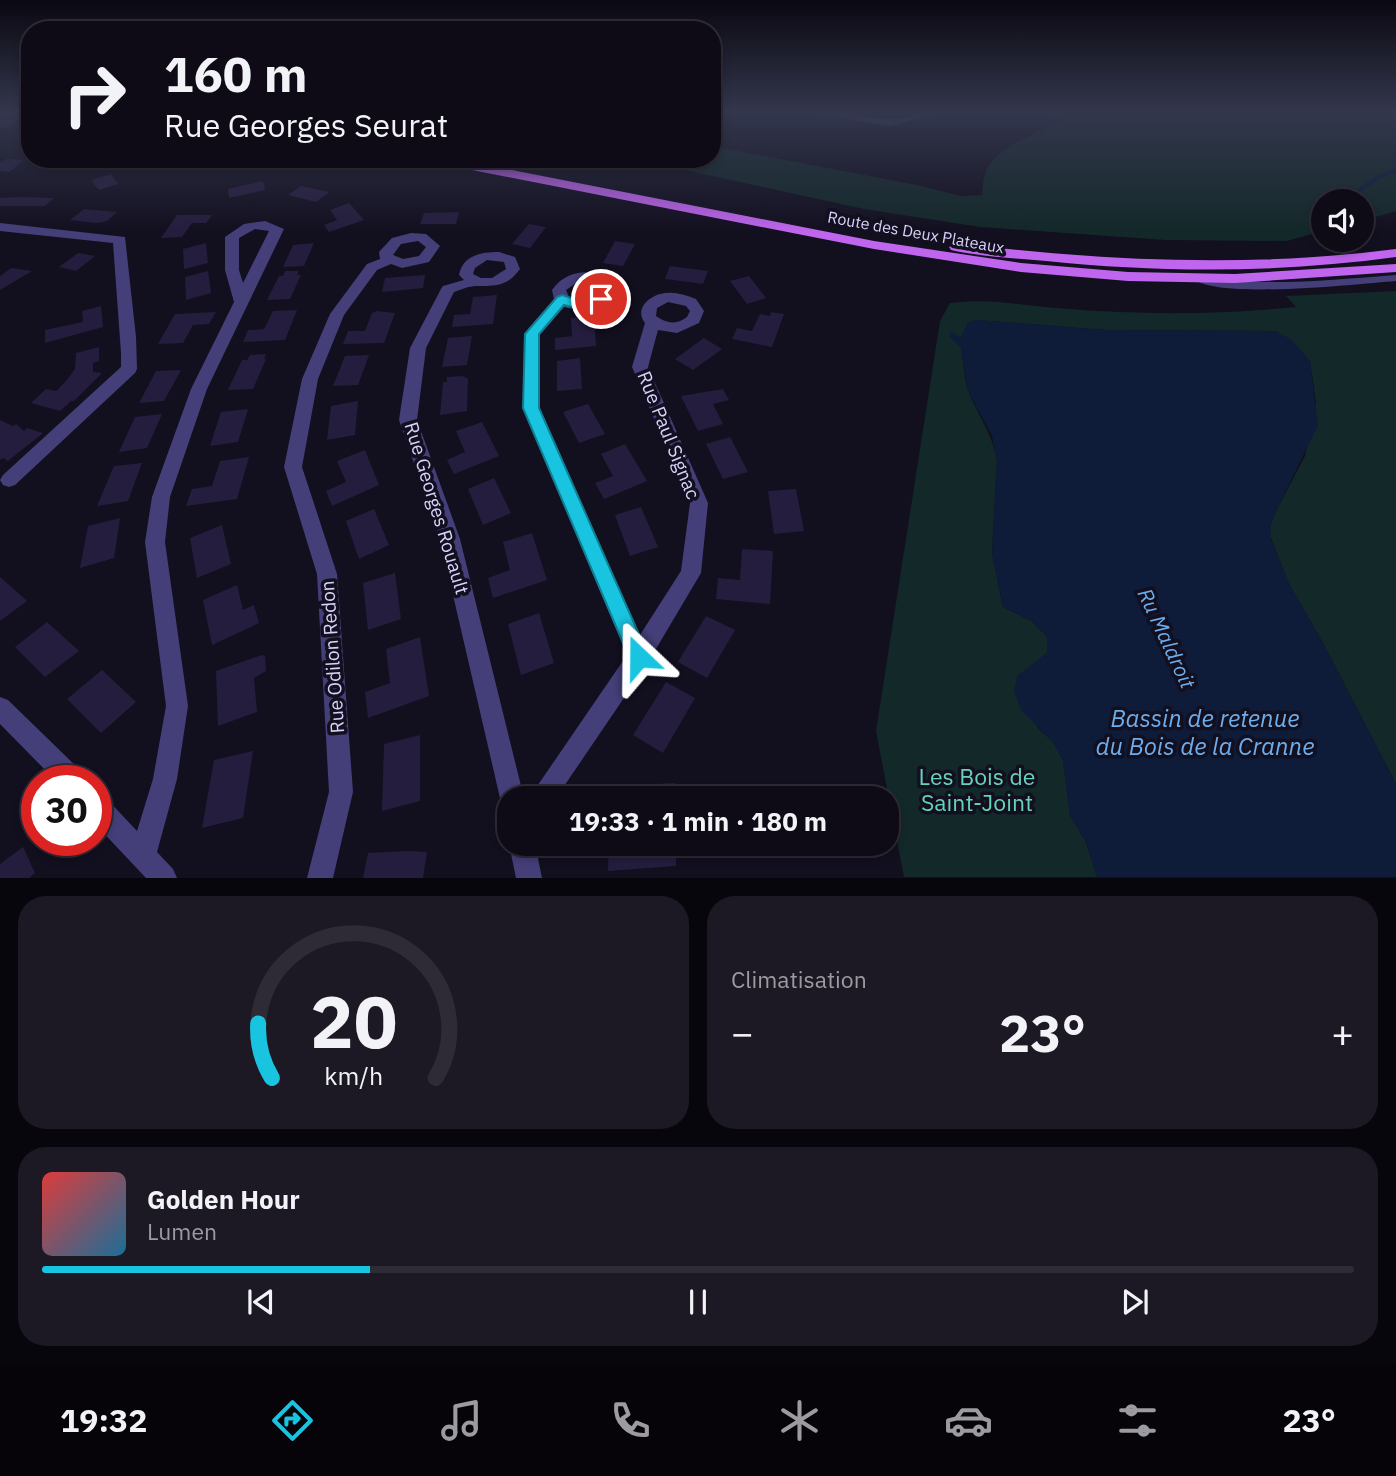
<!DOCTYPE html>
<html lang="fr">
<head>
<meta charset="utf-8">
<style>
	:root { --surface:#0e0b17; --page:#1c1924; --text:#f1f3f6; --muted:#9b9ba1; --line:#2e2b36; --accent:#18c4e0 }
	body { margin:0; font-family:"IBM Plex Sans",sans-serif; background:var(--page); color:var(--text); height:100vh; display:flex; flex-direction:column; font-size:26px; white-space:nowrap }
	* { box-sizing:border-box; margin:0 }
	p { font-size:23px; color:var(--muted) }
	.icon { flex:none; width:38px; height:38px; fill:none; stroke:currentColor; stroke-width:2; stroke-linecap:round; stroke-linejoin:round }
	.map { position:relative; height:878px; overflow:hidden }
	.side { display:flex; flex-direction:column; gap:18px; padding:18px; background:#08060d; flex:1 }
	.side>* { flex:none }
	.top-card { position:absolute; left:21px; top:21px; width:700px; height:147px; border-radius:28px; box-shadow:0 4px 10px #0003,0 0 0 2px var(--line); background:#0e0b17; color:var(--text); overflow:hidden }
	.tools { position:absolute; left:1311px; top:189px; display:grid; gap:14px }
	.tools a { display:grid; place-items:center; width:63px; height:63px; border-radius:50%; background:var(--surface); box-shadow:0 4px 10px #0003,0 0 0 2px var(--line); font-size:35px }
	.speed { position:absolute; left:21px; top:765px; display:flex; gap:14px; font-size:35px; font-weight:700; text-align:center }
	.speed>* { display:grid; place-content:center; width:91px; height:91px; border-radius:50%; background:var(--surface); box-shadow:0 4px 10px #0003,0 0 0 2px var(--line); line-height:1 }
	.speed .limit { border:10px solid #d22; background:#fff; color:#111 }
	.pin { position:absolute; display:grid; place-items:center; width:60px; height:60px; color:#fff; margin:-30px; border:4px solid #fff; border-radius:50%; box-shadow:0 2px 7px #0007 }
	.me { position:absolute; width:77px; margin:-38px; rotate:337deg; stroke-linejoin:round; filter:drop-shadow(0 0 5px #0008) }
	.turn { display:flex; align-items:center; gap:24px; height:147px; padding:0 28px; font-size:32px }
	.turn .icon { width:91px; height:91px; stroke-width:2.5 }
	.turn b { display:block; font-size:49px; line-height:60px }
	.big { font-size:52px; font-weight:800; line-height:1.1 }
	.side .tile { flex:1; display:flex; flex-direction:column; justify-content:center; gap:10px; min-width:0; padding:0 24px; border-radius:28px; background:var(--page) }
	.side .dial { align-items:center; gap:0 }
	.dial svg { height:182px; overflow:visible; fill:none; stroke:var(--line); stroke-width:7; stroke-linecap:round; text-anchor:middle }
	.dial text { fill:var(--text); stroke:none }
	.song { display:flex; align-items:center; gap:21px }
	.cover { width:84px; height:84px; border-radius:10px; background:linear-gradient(135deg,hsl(0 70% 55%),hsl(200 70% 35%)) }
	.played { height:7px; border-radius:4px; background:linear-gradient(90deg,var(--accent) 25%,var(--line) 25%) }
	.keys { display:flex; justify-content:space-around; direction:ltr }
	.heat { display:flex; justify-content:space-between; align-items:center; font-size:38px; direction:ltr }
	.side .tiles { flex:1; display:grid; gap:18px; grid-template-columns:1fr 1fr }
	.tile:last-child { grid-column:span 2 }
	.trip { position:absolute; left:497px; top:786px; width:402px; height:70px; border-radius:28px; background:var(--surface); box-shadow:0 4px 10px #0003,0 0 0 2px var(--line); font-weight:800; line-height:70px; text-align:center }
	.menu { display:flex; height:112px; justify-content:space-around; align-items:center; background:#060409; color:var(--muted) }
	.menu .icon { width:49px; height:49px }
	.menu .current { color:var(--accent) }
	.menu b { font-size:32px; color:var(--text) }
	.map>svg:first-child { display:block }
</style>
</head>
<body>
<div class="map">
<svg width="1396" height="878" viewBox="0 0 1396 878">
	<rect width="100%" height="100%" fill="#120f1f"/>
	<!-- green -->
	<g fill="#132829">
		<path d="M1078,111h318v100l-34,10v-20h-39v30l-36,10 -122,-1 -185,-13 -116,-18 -179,-39 -67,-11h94v-13l205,39 44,11 21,-1c1,-10 1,-22 8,-31 13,-21 66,-38 88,-53z"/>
		<path d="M1396,291v493l-73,-141 -34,-59 -19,-48 1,-12 6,-15 28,-53 11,-53 -6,-42 -34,-30 -171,-1 -128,-10 -19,23 3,5c3,14 3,32 8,45 10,24 24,42 28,68l-5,92 11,54 29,14 15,16v16l-13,11 3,63 16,15 10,18 7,55 16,27 11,35h-193l-28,-146 64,-410 10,-18c36,-5 71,2 106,5 80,7 161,7 240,-1l-10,-11z"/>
	</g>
	<!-- water -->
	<polygon fill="#0e1c39" points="977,320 1105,330 1276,331 1292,340 1310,361 1318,425 1277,509 1271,524 1270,537 1289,584 1323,643 1396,784 1396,877 1097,877 1086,842 1070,815 1063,760 1053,742 1021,710 1014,691 1017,676 1047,653 1047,637 1032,621 1003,607 992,553 997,461 992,436 968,391 961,348 949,336 951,332 961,337 968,322"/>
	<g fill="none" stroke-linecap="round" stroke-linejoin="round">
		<!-- stream -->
		<polyline stroke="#0e1c39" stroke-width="4.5" points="1345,201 1378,177 1396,170"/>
	</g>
	<!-- building -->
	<g fill="#251d3e">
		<polygon points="0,119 14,119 11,120 17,121 5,129 0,128"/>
		<polygon points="6,159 24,160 9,172 0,171 0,163"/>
		<polygon points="111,174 118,184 99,190 93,183 92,180"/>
		<polygon points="263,181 265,190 229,198 228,189"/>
		<polygon points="301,186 329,192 316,202 288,195"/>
		<polygon points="0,198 20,197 54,198 45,206 0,206"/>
		<polygon points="349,203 364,220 329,232 324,225 337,220 330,210"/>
		<polygon points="84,209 117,212 107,221 97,223 70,220"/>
		<polygon points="459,212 456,224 420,224 424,213"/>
		<polygon points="177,215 212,215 206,223 192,223 182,237 161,238"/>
		<polygon points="529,224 546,227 530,248 512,244"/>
		<polygon points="615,241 635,244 623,266 603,263"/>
		<polygon points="206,243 208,263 184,269 183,249"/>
		<polygon points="314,243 304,266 283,267 293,245"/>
		<polygon points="78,253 95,256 76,271 59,267"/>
		<polygon points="670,266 708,271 703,284 665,279"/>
		<polygon points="11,268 32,271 0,290 0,276"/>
		<polygon points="208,271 211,293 186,300 185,277"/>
		<polygon points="285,271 299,271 297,275 301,275 290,299 267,300 279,276 283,276"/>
		<polygon points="425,275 423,288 382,292 385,278"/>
		<polygon points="749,276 766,298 747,304 730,281"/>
		<polygon points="497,295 493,324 452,327 454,315 470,314 473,297"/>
		<polygon points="101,306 103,327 45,343 45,330 83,322 82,311"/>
		<polygon points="297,310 285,340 243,342 248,330 264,329 273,311"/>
		<polygon points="377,311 395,313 384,343 343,344 348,331 365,331 372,313"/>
		<polygon points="216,312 209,324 193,325 183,343 158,344 175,314"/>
		<polygon points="771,312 784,314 772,347 732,339 737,328 752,331 760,314 770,316"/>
		<polygon points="594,316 596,346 555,350 555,338 572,336 571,318"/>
		<polygon points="472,336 467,365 442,367 448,338"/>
		<polygon points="704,338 722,349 693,370 675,359"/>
		<polygon points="99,347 99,361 93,363 93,372 102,373 74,401 71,401 60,411 31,403 46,389 56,391 67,380 75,369 76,353"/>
		<polygon points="266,354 264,359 266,359 253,389 228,390 242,360 247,360 250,355"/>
		<polygon points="369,355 358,385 333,386 345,356"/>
		<polygon points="580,358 582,389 557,391 557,361"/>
		<polygon points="181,370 164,401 139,403 156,371"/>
		<polygon points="463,376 468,379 467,411 440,415 443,382 447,382 447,377"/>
		<polygon points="723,389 729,400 713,404 723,424 698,431 681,396"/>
		<polygon points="358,401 355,435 327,440 331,406"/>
		<polygon points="588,404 605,434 579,443 563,412"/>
		<polygon points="248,409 238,442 210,446 221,412"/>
		<polygon points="162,414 147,448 119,452 135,417"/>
		<polygon points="0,420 13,426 16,424 24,431 27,428 43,433 8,461 3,458 0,460"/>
		<polygon points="482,422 499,456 454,474 447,460 465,452 456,431"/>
		<polygon points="730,437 748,472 723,479 706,444"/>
		<polygon points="625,444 647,481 604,499 595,483 613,476 601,454"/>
		<polygon points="365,450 379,485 332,506 326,491 346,482 337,461"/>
		<polygon points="249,457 237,499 186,506 192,489 212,486 220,461"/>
		<polygon points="142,463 128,501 97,506 114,466"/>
		<polygon points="494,478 511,513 483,525 468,489"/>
		<polygon points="796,489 804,531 774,534 768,491"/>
		<polygon points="641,507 658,547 630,556 615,515"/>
		<polygon points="374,509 389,545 359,559 346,521"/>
		<polygon points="120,518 114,558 80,568 88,526"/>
		<polygon points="222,525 231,564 197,578 190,538"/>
		<polygon points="532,533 547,580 493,598 488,578 510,570 503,542"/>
		<polygon points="742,549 773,551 770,604 716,599 718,578 740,580"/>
		<polygon points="395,573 401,619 368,630 363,583"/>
		<polygon points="0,577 27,601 0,621"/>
		<polygon points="237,585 243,610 254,605 259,623 212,645 203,600"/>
		<polygon points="539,613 554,663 521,675 508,624"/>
		<polygon points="706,616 735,630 707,678 678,662"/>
		<polygon points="47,622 79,651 45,677 15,647"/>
		<polygon points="420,637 429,696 368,718 365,692 390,683 386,649"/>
		<polygon points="262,655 265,656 266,671 254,678 257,712 218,726 216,671"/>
		<polygon points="102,670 136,702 101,733 67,699"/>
		<polygon points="666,682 695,698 663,753 633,735"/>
		<polygon points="420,735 420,801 382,811 384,744"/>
		<polygon points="253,751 243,818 202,828 214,760"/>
		<polygon points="675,783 675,798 636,798 637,785"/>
		<polygon points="609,844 676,844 676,866 608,871"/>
		<polygon points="23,847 35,873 29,878 0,878 0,864"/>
		<polygon points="408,851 427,852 423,878 363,878 368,853"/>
	</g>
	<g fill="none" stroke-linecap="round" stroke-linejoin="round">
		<!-- service -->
		<path fill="#443f79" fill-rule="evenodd" d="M1396,275v6c-38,3 -173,18 -201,-1l5,-3c66,10 130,3 196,-2z"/>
		<!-- minor -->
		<g fill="#443f79" fill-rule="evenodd">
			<path d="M816,111c24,-2 47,7 72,8 18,1 36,-10 54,-8l-52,15 -69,-12z"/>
			<path d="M1046,111h24c-5,5 -19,5 -24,0z"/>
			<path d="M265,221l19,8 -77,160 -37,108 -5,45 23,164 -11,73 -20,73 16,17 4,9h-31l-50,-53v-31l9,3 32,34 16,-52 13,-73 -21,-164 7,-45 39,-108 43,-87 -9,-32v-33l19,-13zM255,229l14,2 -26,52 -4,-13v-32z"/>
			<polygon points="0,223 125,237 136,337 137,369 135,373 15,485 9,487 3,485 0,480 3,475 121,367 121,353 113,243 0,231"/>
			<path d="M411,233l15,1 14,12 -11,16 -27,6 -11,-4 -14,6 -33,45 -26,64 -16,88 35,107 16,218 -20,86h-26l22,-86 -12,-218 -33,-107 18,-88 28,-65 37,-50 13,-5 -1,-7 13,-14zM418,241l8,6 -7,9 -16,3 -10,-4 8,-11z"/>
			<path d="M499,252l16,5 5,12c-13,18 -25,17 -44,17 -7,0 -16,4 -22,6l-28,56 -9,72 43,119 64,259h-15v11l-6,-2 -3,-9 -60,-259 -41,-119 11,-72 31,-59 2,-3 21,-6 -5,-5c4,-20 22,-23 40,-23zM487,260l17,2 2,7 -14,9h-11l-8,-4 2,-6z"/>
			<path d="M591,272l20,11c9,27 -30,29 -47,24l-24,28 -1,73 101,227 41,-64 9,-68 -58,-136 13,-44c-12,-15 7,-30 22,-30 9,-1 21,3 29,6l8,12 -5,12 -22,10 -19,-3 -10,37 60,136 -7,70 -54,91 -91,134h-27l98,-143 -104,-247 1,-74 30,-35 -2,-9c10,-14 22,-18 39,-18zM588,280l11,8 -3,8 -14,5 -13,-4 -3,-7 12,-8zM668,302l18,4 4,5 -3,6c-11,8 -20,7 -31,-1l1,-8z"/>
			<polygon points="0,697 8,700 81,771 84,780 55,780 0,724"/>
			<polygon points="509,844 535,844 542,878 516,878"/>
		</g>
		<!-- primary -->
		<g fill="#c065ee" fill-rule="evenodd">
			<polygon points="431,159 456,159 874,241 1021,263 1128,272 1235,274 1396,264 1396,272 1235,283 1128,281 1021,272 874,249 472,170"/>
			<path d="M956,243c147,18 292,25 440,6v8c-117,16 -233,16 -350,4 -31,-3 -64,-4 -95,-11l-2,-3z"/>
		</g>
	</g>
	<!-- sky -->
	<linearGradient id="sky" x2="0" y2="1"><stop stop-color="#0a0811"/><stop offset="0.48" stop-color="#33374d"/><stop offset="1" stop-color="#33374d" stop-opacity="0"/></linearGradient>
	<rect width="1396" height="233" fill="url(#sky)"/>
	<!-- route -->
	<polygon fill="#18c4e0" stroke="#107f92" stroke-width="2" points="562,295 581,301 601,295 608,299 581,310 564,305 539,334 539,408 649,657 646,664 639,667 632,664 523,408 525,334 557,297"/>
	<g text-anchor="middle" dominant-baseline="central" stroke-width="7" stroke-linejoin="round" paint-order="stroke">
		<!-- far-street labels -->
		<g font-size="16" fill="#d8d2fa" stroke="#120f1f">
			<text transform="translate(916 232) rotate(10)">Route des Deux Plateaux</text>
		</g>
		<!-- street labels -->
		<g font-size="19" fill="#d8d2fa" stroke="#120f1f">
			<text transform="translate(669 435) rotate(68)">Rue Paul Signac</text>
			<text transform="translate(437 508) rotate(73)">Rue Georges Rouault</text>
			<text transform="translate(332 657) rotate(-94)">Rue Odilon Redon</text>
		</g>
		<!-- water labels -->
		<g font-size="21" font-style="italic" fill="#6badef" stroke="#120f1f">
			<text transform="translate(1167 638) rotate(65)">Ru Maldroit</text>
		</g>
		<!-- near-park labels -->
		<g font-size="23" fill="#66d2bb" stroke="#120f1f">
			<text x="977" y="776">Les Bois de<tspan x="977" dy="26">Saint-Joint</tspan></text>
		</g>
		<!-- near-water labels -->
		<g font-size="24" font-style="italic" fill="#6badef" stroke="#120f1f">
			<text x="1205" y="718">Bassin de retenue<tspan x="1205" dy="28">du Bois de la Cranne</tspan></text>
		</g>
	</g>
</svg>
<div class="tools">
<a><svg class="icon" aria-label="sound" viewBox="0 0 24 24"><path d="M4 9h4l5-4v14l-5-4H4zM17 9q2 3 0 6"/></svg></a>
</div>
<div class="speed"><div class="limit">30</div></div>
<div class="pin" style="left:601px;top:299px;background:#d93025"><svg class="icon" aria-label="arrive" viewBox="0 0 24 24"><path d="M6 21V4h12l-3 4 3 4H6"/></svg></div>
<svg class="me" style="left:639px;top:657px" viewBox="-20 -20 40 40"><path d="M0-17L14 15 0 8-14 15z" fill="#18c4e0" stroke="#fff" stroke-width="4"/></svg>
<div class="trip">19:33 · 1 min · 180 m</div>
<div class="top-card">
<div class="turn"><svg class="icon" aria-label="right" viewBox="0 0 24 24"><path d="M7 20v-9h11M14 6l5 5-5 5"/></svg><div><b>160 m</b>Rue Georges Seurat</div></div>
</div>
</div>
<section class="side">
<div class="tiles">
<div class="tile dial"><svg viewBox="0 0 100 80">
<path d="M14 69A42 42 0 1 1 86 69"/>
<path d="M14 69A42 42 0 0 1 8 45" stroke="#18c4e0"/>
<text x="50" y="56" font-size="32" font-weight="700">20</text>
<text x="50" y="72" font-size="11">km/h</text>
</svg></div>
<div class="tile"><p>Climatisation</p>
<div class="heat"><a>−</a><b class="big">23°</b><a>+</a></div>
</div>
<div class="tile">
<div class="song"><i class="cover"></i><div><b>Golden Hour</b><p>Lumen</p></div></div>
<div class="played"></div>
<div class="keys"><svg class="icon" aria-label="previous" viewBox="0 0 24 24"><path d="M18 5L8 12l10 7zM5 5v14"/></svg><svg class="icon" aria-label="pause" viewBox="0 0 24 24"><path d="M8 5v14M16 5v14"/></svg><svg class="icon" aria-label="next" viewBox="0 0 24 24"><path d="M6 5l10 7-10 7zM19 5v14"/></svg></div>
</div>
</div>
</section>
<nav class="menu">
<b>19:32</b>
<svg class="icon current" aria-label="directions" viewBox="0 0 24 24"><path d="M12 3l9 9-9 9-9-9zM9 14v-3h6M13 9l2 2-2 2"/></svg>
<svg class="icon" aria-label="music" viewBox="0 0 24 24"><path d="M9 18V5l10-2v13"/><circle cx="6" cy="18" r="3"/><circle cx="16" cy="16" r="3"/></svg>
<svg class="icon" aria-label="phone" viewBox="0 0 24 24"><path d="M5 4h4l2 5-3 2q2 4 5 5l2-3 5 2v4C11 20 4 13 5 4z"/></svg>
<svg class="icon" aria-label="climate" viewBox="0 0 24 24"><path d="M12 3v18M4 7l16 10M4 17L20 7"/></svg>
<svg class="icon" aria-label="car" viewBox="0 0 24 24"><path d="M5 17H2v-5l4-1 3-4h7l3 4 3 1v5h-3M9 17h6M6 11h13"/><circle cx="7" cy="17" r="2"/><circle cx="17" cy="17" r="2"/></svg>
<svg class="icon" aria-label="filters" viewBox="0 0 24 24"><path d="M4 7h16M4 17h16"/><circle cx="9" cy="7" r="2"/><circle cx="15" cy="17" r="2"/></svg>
<b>23°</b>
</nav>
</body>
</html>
